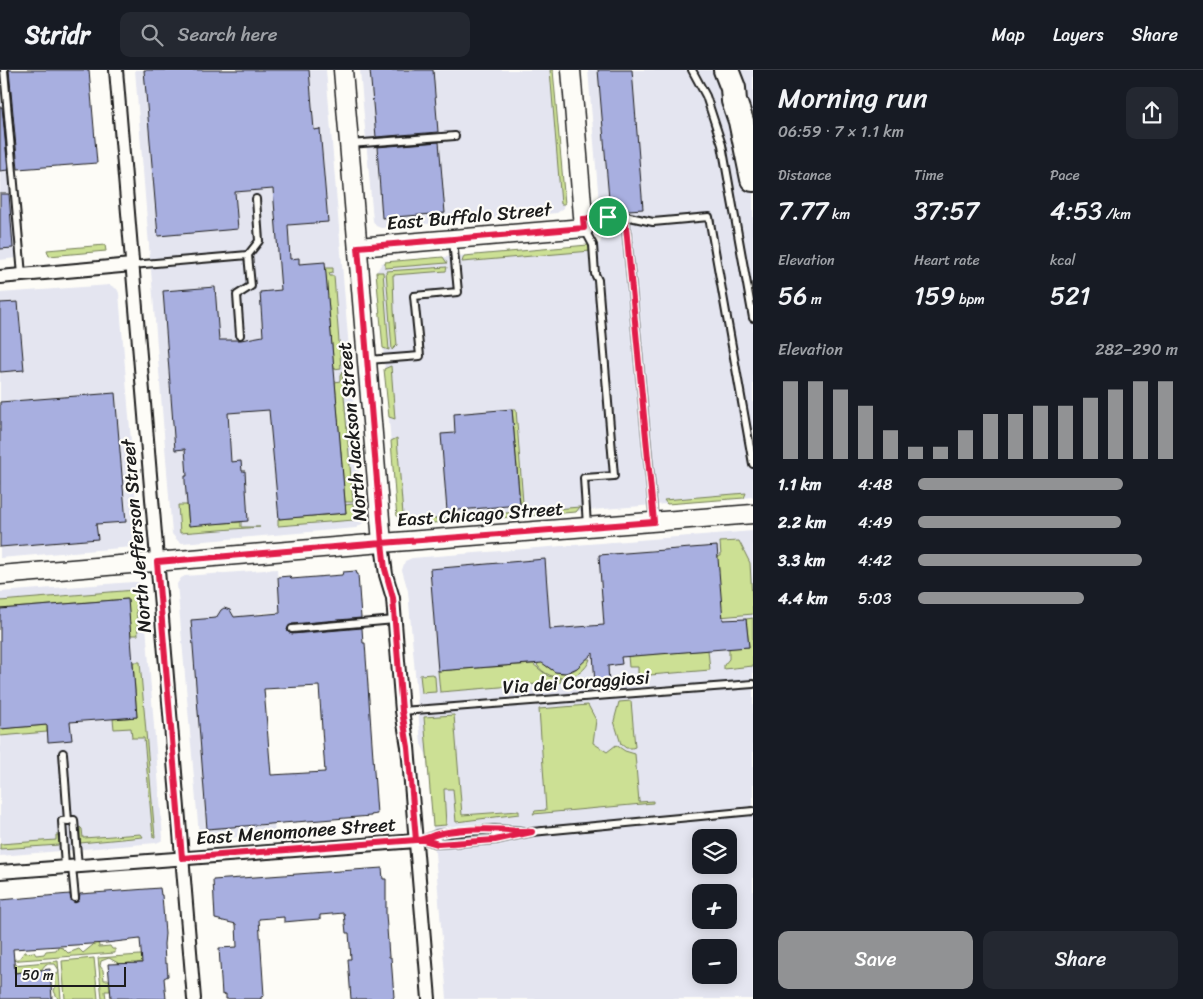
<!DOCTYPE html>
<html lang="en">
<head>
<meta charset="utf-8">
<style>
	:root { --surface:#171b24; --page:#242831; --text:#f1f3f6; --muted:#9ea1a6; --line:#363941; --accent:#919294 }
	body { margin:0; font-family:Sriracha,sans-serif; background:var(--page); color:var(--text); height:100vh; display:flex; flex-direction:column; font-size:19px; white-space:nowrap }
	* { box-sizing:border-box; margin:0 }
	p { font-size:16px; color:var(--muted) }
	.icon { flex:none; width:28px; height:28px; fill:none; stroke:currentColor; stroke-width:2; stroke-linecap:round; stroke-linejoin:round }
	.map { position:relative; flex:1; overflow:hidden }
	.details { display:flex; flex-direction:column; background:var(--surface); width:450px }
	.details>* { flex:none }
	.tools { position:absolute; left:692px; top:759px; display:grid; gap:10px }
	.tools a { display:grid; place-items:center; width:45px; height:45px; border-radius:10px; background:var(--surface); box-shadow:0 2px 12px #0003; font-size:25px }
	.scale { position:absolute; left:15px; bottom:12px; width:111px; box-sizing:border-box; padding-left:5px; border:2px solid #1c1c1c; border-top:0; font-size:14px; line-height:18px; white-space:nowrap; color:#1c1c1c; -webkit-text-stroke:4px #fdfcf7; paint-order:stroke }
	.pin { position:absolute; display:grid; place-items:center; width:42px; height:42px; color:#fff; margin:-21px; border:2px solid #fff; border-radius:50%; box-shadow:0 1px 5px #0007 }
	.round { display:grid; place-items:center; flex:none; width:52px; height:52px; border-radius:10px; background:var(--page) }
	.headline { display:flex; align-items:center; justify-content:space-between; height:85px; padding:0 25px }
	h1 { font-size:28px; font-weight:600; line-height:38px }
	.stats { display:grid; grid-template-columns:repeat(3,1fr); gap:8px; height:85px; padding:5px 25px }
	.stats div { display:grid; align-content:center }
	.stats b { font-size:25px; font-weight:600 }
	.stats small { font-size:14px; font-weight:400 }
	.stats p { font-size:14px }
	.chart { height:140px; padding:10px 25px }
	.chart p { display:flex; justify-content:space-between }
	.chart svg { width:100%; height:90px; margin-top:5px; stroke:var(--accent); stroke-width:6 }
	.action { display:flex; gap:10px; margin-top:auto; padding:10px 25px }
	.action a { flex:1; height:58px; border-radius:10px; background:var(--accent); color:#fff; font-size:20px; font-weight:600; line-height:58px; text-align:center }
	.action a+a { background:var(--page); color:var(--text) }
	ul { padding:0 25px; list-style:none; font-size:16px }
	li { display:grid; grid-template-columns:80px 60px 1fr; align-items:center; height:38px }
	li i { height:12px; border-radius:6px; background:var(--accent) }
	header { display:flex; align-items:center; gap:30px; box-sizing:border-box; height:70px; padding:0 25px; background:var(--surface); border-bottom:1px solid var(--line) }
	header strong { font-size:24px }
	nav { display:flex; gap:28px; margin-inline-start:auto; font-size:18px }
	.search { width:350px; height:45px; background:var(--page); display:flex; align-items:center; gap:12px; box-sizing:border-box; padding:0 18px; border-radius:10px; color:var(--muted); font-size:19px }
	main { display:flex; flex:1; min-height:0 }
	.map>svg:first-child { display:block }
	.built { fill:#e4e5f0; fill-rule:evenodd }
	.green { fill:#cce094; stroke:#747e58 }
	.building { fill:#a8afe0; stroke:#1c1c1c; fill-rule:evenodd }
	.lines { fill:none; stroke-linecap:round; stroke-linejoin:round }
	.lane-casing { stroke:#1c1c1c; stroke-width:10 }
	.street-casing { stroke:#1c1c1c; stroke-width:16 }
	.secondary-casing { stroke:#1c1c1c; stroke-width:21 }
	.highway-casing { stroke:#1c1c1c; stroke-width:28 }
	.lane { stroke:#fdfcf7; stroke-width:6 }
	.street { stroke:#fdfcf7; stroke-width:12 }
	.secondary { stroke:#fdfcf7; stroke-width:18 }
	.highway { stroke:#fdfcf7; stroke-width:24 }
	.route-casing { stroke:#fff; stroke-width:10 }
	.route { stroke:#e11d48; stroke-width:6 }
	.labels { text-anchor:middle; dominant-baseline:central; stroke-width:4.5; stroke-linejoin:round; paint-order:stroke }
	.street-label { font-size:19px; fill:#1c1c1c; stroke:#fdfcf7 }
</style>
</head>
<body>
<header>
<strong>Stridr</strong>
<div class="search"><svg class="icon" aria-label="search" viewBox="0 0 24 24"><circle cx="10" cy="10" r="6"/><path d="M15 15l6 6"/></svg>Search here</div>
<nav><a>Map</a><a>Layers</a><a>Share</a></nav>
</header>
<main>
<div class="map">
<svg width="753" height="929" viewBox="0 0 753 929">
	<rect width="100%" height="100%" fill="#fdfcf7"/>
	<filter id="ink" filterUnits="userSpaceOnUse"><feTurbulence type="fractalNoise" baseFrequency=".02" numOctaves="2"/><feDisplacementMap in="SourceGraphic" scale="10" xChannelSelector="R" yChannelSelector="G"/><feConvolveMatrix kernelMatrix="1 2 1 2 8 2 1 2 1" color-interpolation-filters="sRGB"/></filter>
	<g filter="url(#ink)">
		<g class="built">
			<path d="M135,0H326L363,449V453L356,458L182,473L178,471L172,464Z"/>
			<path d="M360,0H553L564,138L557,143L381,158L376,156L373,151Z"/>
			<path d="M588,0H753V427L405,455L398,448L396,437L377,201L382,193L385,192L599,174L602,169Z"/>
			<path d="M0,11L16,188L0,190Z"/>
			<path d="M110,215L117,219L119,223L139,470L133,477L0,488V223Z"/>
			<path d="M753,461V929H447L427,686L421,674L408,521L402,500L405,491L412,488ZM701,768H729V795H701ZM701,822H729V850H701ZM701,878H729V905H701Z"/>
			<path d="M277,499L280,542L258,543L275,764L205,770L199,765L177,514L181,508L185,506Z"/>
			<path d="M133,512H138L143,518L163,768L161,771L156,773L0,786V522Z"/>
		</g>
		<g class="green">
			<path d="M550,0H553L565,134H561Z"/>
			<path d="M105,175L106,181L49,186L47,180Z"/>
			<path d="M588,175L591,181L462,192L464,186Z"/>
			<path d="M443,187L447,193L385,198V192Z"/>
			<path d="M447,197L446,201L393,205L394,240L397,275L392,280L386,201Z"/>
			<path d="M325,198H333V202L329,203L330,206H334L341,298L334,299Z"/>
			<path d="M376,202H383L389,280L383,278Z"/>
			<path d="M391,296L395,349L389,347L384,299Z"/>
			<path d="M342,302L353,432H345L335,312L340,311V306Z"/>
			<path d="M512,339H516L523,433H520Z"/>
			<path d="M397,368L403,445L397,446L396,437L391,371Z"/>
			<path d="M746,423L744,428L667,434L664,430Z"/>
			<path d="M353,434L354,450L278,456V449L346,443L345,435Z"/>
			<path d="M178,435H187L189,455L241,452V457H260L180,463Z"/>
			<path d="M580,437L576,442L407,455V451Z"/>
			<path d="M739,471L750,493L753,544L719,547L714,487L721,486L720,472Z"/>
			<path d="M135,520L138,565H131L127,529L0,539V531Z"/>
			<path d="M753,548V596L724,599V595L729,589V578L749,577L746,549Z"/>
			<path d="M708,580L710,600L638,606V597H629L628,586Z"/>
			<path d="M585,589H590C583,611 550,614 537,595L541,591C556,607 572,608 585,589Z"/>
			<path d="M133,592H140L155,767H153L144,668H132L131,658L114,659L113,649L137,647Z"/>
			<path d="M533,594L548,606L561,609V612L440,622L438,601Z"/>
			<path d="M433,604L435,607L436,622L422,623L420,605Z"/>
			<path d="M631,631L635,677L632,678H626L621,674L614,651L619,632Z"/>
			<path d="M588,635L596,650L593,673L607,682L616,675L625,681L635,684L639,732L653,731V733L533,744L535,741L546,740L539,639Z"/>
			<path d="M454,645L462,745L519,741V744L456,752L453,719H444L446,755L433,756L424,647Z"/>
			<path d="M47,655V662L0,666V659Z"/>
			<path d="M80,757L82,759L83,768L141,764L143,767L80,773Z"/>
			<path d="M56,765H58L59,775L0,779V774L56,770Z"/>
			<path d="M98,869L99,877L110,876L112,879H115V883L7,891L1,890L19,889L25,881V883L34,882L36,885L44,884L46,881L56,880L58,877L63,878L68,883L79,879L83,883L93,875L92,871Z"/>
			<path d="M154,884L143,892L137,893V894L129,893L118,896V893L109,888L101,891L100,896L103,900L104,910H111L110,921H105L106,929H102L98,888Z"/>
			<path d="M94,888L98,929H65L62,891Z"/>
			<path d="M58,891L61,929H58L54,921L56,914L55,904H58L59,900L55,894H46L41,900L14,903L2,896Z"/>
		</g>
		<g class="building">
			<path d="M9,0H89L97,93L18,99Z"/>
			<path d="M144,0H309L314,60L320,59L328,152L288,155L290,189L299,188V194L325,192L346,443L279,449L269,340L228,343L231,392L241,391L242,401H245L248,451L189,456L185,411V406H187L185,379L175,380L163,221L215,217L219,270H241L263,266L260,222L281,220L273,119L235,122L238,159L158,166Z"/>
			<path d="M370,0H433L438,62L376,67Z"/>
			<path d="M598,0H632L643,139L614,141L613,132H611L610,129H609Z"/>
			<path d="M0,37H2L8,100L0,101Z"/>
			<path d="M439,72L445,143L382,148L377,77Z"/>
			<path d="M0,124H9L13,178L0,179Z"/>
			<path d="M18,232L24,300L0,302V233Z"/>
			<path d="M115,323L126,452L96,454L98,469L0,477V332Z"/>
			<path d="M512,339L520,435L447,441L441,364L455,363L454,344Z"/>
			<path d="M717,476L723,550L746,549L749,577L621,587L622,594L608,596L609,614L595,615L593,583L577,598L566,603L555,602L542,593L438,601L430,499L545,489L550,559L604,555L599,485Z"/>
			<path d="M356,501L357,504H358L361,548L292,554L287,559L288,562L292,564L362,558L363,573H365L377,744L371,745V746L207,759L191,550L216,548L221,540L224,538L230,540L234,547L280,543L278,507L290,506L291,509L316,507L342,505L343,502ZM319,616L325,702L271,705L264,619Z"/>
			<path d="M128,529L137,647L70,652L72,670L61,671L48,672L47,655L0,659V539Z"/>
			<path d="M382,798L383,809H386V844L389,887H391L394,927L392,929H351L348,889H351L349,863H346L344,843L320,845V849L306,850L284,852V847L259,849L264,926L261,927V929H226V924L222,925L219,878L237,877L236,854L215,849L213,810Z"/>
			<path d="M160,818L161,825H162L165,864L164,874L165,893H167L168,906L164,908L166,929L111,928L108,894L142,893L140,869L106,873L13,879L15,903L50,899L52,929H0V830L70,824L71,830L75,833L79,830L80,824Z"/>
		</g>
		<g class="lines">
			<defs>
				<g id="lane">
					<path d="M4,0L22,205"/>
					<path d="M692,0L706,26L722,75L753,248"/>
					<path d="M350,74L455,66"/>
					<path d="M625,146L654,451"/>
					<path d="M584,149L625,146L653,152L709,147L753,394"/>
					<path d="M585,160L593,175L595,204L598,210L614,406L584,408L587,456"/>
					<path d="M132,195L248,185L259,171L256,129"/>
					<path d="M240,265L237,225L251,216L248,185"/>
					<path d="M368,290L420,286L414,226L458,222L453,170"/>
					<path d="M292,559L395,550"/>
					<path d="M402,641L753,614"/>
					<path d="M63,683L68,751"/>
					<path d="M494,759L523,761"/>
					<path d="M423,770L437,764L494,759L495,770"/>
					<path d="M425,770L438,774L495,770L532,762L753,741"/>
					<path d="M65,797L62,751L74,750L78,796"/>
					<path d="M72,797L75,828"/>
				</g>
				<g id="street">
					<path d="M116,0L194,929"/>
					<path d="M0,207L132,195"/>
					<path d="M382,473L386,505L393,528L402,641L408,677L429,929"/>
					<path d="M0,802L416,771"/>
				</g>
				<g id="secondary">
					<path d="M343,0L382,473"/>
					<path d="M358,177L584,158L571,0"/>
					<path d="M0,505L382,473L753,444"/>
				</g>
				<path id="highway" d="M726,0L733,18L734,31L741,51L753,109"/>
			</defs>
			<use href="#lane" class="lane-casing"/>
			<use href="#street" class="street-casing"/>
			<use href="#secondary" class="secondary-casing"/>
			<use href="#highway" class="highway-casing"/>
			<use href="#lane" class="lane"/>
			<use href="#street" class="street"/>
			<use href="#secondary" class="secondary"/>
			<use href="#highway" class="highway"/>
		</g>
	</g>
	<g class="lines" filter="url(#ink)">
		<defs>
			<path id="route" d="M608,147L583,149L584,158L358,177L382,473L157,492L182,788L416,770C424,770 430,766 438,764C467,757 503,759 532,762L495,770L438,774L424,770H416L408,677L402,641L393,528L385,499L382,473L654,452L625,146L608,147"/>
		</defs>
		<use href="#route" class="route-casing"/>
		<use href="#route" class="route"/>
	</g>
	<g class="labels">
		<g class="street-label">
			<text transform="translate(469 146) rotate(-5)">East Buffalo Street</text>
			<text transform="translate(352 362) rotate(-95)">North Jackson Street</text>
			<text transform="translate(480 444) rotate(-4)">East Chicago Street</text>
			<text transform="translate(136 466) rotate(-95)">North Jefferson Street</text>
			<text transform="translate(576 612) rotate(-4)">Via dei Coraggiosi</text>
			<text transform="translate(296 761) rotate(-4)">East Menomonee Street</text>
		</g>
	</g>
</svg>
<div class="tools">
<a><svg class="icon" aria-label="layers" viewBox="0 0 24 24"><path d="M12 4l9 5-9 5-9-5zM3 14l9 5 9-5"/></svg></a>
<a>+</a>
<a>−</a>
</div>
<div class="scale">50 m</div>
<div class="pin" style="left:608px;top:147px;background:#1e9e55"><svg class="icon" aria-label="arrive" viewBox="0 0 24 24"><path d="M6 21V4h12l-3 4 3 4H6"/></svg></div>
</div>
<section class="details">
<div class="headline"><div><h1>Morning run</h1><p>06:59 · 7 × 1.1 km</p></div><a class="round"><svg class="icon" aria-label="share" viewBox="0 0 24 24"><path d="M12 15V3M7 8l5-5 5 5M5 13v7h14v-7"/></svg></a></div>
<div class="stats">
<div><p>Distance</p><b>7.77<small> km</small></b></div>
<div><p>Time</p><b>37:57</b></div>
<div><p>Pace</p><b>4:53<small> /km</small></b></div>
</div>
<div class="stats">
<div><p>Elevation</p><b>56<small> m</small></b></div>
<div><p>Heart rate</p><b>159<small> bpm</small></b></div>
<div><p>kcal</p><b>521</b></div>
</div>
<div class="chart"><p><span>Elevation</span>282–290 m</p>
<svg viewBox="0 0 160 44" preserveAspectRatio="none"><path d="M5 44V6M15 44V6M25 44V10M35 44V18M45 44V30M55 44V38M65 44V38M75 44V30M85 44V22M95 44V22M105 44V18M115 44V18M125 44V14M135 44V10M145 44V6M155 44V6"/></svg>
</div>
<ul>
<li><b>1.1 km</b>4:48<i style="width:79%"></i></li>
<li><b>2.2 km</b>4:49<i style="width:78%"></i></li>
<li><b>3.3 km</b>4:42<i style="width:86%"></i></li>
<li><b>4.4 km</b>5:03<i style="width:64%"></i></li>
</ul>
<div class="action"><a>Save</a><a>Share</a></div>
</section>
</main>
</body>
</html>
